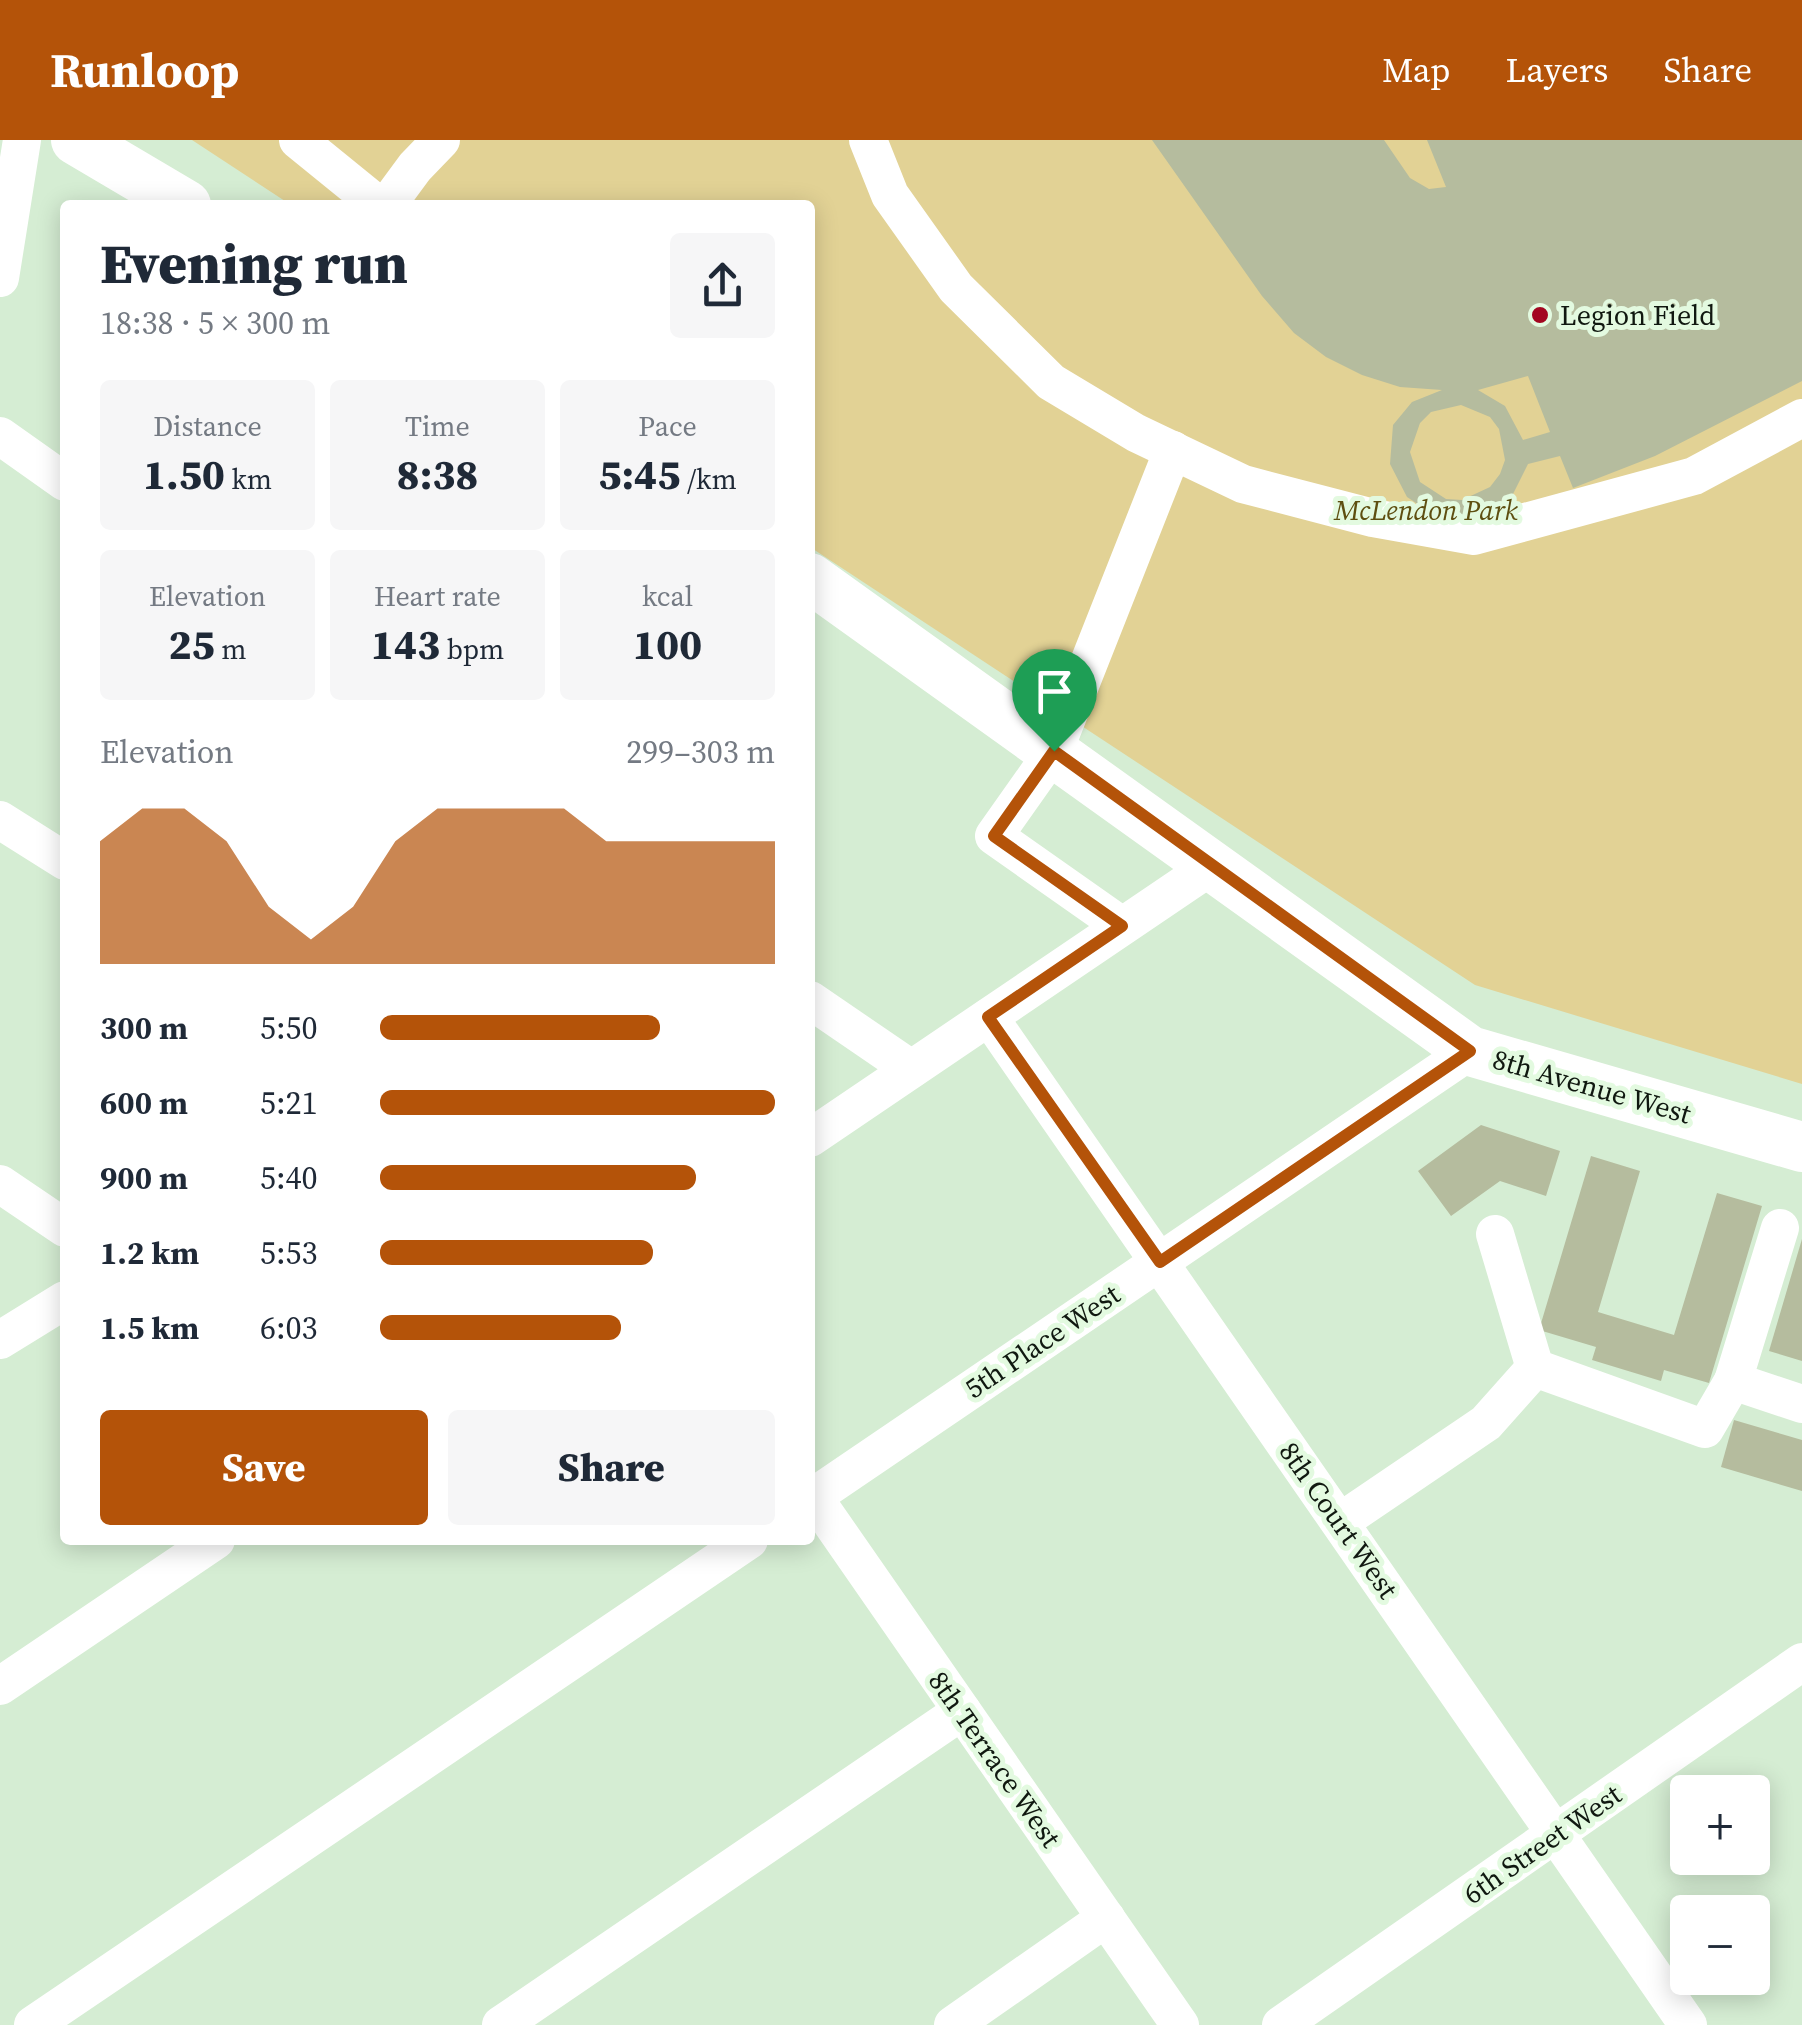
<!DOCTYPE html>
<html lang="en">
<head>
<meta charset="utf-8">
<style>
	:root { --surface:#fff; --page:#f6f6f7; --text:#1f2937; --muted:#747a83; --accent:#b45309 }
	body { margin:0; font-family:"Source Serif 4",serif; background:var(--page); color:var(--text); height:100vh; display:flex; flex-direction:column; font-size:38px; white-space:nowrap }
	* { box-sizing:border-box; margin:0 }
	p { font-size:32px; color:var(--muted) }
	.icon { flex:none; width:55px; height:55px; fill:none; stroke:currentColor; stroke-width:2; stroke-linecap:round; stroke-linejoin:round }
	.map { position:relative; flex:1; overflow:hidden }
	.drawer { position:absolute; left:60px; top:60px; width:755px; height:1345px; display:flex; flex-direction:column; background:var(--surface); border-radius:10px; box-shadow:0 5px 25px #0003 }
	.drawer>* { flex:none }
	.controls { position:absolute; left:1670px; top:1635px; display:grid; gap:20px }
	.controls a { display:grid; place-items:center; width:100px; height:100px; border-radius:10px; background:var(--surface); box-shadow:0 5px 25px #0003; font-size:50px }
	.pin { position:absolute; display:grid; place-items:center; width:85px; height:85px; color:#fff; margin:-102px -42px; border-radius:50% 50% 50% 0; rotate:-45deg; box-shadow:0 0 10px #0007 }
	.pin .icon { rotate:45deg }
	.round { display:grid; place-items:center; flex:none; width:105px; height:105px; border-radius:10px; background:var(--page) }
	.head { display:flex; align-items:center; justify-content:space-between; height:170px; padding:0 40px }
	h1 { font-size:55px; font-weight:800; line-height:75px }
	.figures { display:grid; grid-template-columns:repeat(3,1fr); gap:15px; height:170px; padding:10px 40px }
	.figures div { display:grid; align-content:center; border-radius:10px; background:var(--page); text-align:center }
	.figures b { font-size:42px; font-weight:800 }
	.figures small { font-size:28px; font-weight:400 }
	.figures p { font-size:28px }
	.chart { height:280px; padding:20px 40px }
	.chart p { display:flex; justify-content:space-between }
	.chart svg { width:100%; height:180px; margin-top:10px; fill:var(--accent); opacity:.7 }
	.button { display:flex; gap:20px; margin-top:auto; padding:20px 40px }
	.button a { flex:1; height:115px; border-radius:10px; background:var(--accent); color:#fff; font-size:40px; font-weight:800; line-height:115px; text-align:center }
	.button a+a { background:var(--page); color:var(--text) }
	ul { padding:0 40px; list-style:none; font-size:32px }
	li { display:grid; grid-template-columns:160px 120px 1fr; align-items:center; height:75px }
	li i { height:25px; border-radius:12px; background:var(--accent) }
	header { display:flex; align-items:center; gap:60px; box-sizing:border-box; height:140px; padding:0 50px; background:var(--accent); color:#fff }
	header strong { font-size:48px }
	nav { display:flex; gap:55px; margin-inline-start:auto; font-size:35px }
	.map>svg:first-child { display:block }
	.green { fill:#e2d295 }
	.building { fill:#b5bc9e; fill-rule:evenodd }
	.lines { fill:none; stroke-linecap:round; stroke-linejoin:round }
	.minor { stroke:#fff; stroke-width:38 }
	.major { stroke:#fff; stroke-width:50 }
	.route-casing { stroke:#fff; stroke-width:20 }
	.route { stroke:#b45309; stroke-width:12 }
	.poi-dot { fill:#a30620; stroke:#e3fae0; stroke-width:4 }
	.labels { text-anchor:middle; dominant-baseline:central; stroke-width:10; stroke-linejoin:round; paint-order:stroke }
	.poi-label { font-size:28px; fill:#101810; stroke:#e3fae0; text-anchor:start }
	.park-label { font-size:28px; font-style:italic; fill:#5e4f11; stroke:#e3fae0 }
	.street-label { font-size:28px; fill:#101810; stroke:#e3fae0 }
</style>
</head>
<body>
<header>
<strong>Runloop</strong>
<nav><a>Map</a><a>Layers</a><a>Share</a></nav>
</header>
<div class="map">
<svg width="1802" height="1885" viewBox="0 0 1802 1885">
	<rect width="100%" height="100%" fill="#d5edd3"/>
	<path class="green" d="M192,0H1802V944L1475,845L810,407V65H291Z"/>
	<g class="building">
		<path d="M1152,0H1384L1410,38L1429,49L1446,47L1427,0H1802V241L1655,316L1573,348L1560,316L1528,324L1512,356L1478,377L1439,378L1407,357L1390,324L1393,285L1412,262L1442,250L1400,247L1362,235L1326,217L1294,193L1262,156ZM1528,236L1550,292L1523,300L1505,266L1478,250ZM1461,265L1490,277L1499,289L1505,320L1500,334L1490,347L1462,360L1446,359L1420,342L1410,312L1420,283L1431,272Z"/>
		<path d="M1481,985L1560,1011L1546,1056L1500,1041L1451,1076L1418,1031Z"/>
		<path d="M1591,1016L1640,1031L1598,1172L1674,1195L1717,1053L1762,1066L1709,1243L1664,1230L1661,1241L1592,1220L1596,1207L1539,1190Z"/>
		<path d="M1802,1099V1221L1769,1211Z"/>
		<path d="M1734,1280L1802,1300V1351L1721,1327Z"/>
	</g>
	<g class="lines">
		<g class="minor">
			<path d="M298,0L378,65"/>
			<path d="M868,0L890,55L956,148L1051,242L1136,293L1243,344L1373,378L1474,396L1694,336L1802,278"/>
			<path d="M387,65L415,27L441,0"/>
			<path d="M0,138L22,0"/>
			<path d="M0,296L65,342"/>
			<path d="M0,680L65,721"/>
			<path d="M1122,786L994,696L1054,611L1173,310"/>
			<path d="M810,860L911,929"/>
			<path d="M989,877L1688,1885"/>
			<path d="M810,998L1213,725"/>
			<path d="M0,1044L65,1088"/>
			<path d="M1780,1088L1733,1241L1802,1264"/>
			<path d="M1495,1094L1535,1228L1705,1289L1733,1241"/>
			<path d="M0,1200L65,1160"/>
			<path d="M810,1352L1180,1885"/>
			<path d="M810,1359L1470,911"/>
			<path d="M1340,1382L1486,1283L1535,1228"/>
			<path d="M0,1546L216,1400"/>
			<path d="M33,1885L749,1400"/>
			<path d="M501,1885L962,1571"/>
			<path d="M953,1885L1106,1778"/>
			<path d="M1281,1885L1802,1522"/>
		</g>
		<g class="major">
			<path d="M76,0L186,65"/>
			<path d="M810,438L1470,911L1802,1007"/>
		</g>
	</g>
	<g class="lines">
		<defs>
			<path id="route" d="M1054,611L1470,911L1160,1122L988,877L1122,786L994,696Z"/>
		</defs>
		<use href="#route" class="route-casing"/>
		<use href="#route" class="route"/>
	</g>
	<circle class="poi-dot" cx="1540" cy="175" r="10"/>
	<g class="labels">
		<g class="poi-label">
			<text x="1560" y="175">Legion Field</text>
		</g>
		<g class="park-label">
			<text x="1426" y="370">McLendon Park</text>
		</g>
		<g class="street-label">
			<text transform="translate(1592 946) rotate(16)">8th Avenue West</text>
			<text transform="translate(1042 1201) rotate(-34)">5th Place West</text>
			<text transform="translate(1339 1380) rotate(55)">8th Court West</text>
			<text transform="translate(995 1619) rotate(55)">8th Terrace West</text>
			<text transform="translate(1542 1704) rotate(-35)">6th Street West</text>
		</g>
	</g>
</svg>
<div class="controls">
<a>+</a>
<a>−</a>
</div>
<div class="pin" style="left:1054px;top:611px;background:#1e9e55"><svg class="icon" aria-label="arrive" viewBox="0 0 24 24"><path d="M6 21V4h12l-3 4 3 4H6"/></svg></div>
<section class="drawer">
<div class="head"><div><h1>Evening run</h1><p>18:38 · 5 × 300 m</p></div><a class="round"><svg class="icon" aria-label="share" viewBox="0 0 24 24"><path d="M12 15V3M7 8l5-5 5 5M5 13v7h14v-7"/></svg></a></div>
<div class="figures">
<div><p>Distance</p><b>1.50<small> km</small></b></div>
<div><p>Time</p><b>8:38</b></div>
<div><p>Pace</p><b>5:45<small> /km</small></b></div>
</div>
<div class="figures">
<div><p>Elevation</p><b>25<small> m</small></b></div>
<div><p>Heart rate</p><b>143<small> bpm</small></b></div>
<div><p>kcal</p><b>100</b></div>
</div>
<div class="chart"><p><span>Elevation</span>299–303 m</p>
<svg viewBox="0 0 160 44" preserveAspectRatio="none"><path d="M0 44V14L10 6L20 6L30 14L40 30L50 38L60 30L70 14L80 6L90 6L100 6L110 6L120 14L130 14L140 14L150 14L160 14V44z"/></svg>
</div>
<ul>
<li><b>300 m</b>5:50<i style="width:71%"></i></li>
<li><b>600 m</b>5:21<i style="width:100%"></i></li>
<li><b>900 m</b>5:40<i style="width:80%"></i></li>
<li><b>1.2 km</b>5:53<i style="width:69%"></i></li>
<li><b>1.5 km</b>6:03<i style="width:61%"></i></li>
</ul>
<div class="button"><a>Save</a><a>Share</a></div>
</section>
</div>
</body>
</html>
